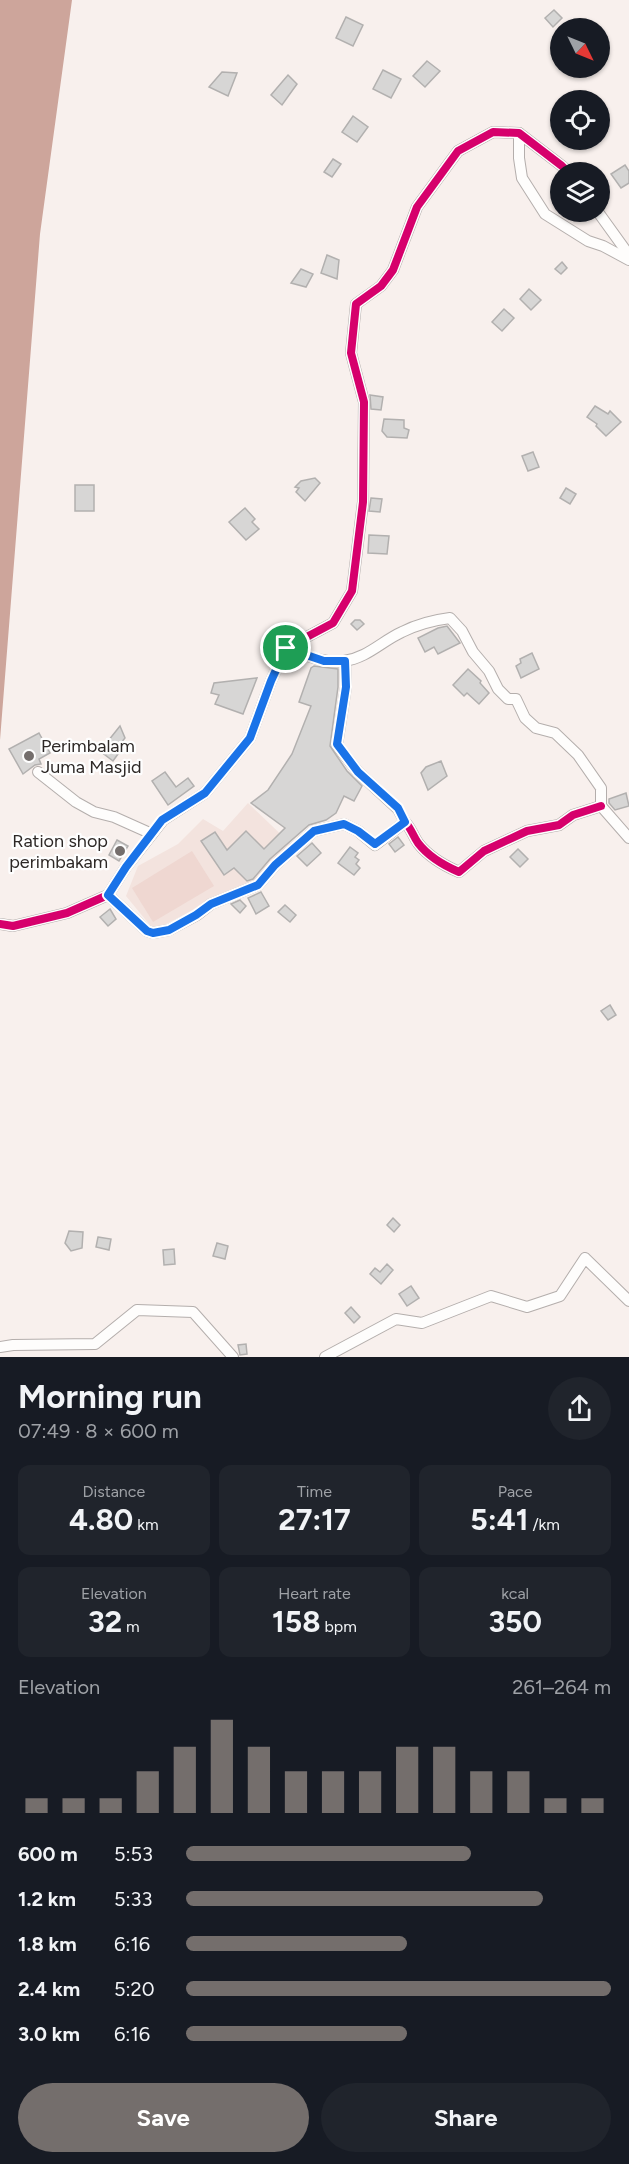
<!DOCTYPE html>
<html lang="en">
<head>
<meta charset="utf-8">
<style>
	:root { --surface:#171b24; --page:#20242c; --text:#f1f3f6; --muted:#9ea1a6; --accent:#746e6c }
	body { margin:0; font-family:Figtree,sans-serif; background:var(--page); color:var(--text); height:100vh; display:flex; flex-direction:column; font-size:22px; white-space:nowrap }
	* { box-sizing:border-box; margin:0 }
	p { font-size:20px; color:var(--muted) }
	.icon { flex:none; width:33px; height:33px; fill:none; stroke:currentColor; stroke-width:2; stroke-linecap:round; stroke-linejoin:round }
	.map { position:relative; height:1357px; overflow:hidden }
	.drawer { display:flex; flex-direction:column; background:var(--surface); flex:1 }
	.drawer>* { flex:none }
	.needle { width:39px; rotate:133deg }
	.controls { position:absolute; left:550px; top:18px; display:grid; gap:12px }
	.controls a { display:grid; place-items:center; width:60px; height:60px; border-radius:50%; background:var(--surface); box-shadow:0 2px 4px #0004; font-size:30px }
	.pin { position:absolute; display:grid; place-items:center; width:51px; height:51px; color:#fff; margin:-26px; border:3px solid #fff; border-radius:50%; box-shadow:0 2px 6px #0007 }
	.round { display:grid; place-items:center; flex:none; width:63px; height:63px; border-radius:32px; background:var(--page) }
	.head { display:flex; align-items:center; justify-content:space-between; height:102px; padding:0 18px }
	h1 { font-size:33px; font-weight:700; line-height:45px }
	.metrics { display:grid; grid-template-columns:repeat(3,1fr); gap:9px; height:102px; padding:6px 18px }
	.metrics div { display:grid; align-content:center; border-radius:12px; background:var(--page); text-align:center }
	.metrics b { font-size:30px; font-weight:700 }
	.metrics small { font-size:16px; font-weight:400 }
	.metrics p { font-size:16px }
	.chart { height:168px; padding:12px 18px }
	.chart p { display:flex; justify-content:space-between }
	.chart svg { width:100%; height:108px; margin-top:6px; stroke:var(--accent); stroke-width:6 }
	.primary-button { display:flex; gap:12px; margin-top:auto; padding:12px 18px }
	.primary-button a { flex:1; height:69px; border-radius:36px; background:var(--accent); color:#fff; font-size:24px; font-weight:700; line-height:69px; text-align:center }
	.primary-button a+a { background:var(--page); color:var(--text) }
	ul { padding:0 18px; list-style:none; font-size:20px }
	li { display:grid; grid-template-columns:96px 72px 1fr; align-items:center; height:45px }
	li i { height:15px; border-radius:8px; background:var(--accent) }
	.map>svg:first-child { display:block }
	.built { fill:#f3e3de }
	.green { fill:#efd7d1 }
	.water { fill:#cda59b }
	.building { fill:#d7d6d5; stroke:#b2b0af; stroke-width:1.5 }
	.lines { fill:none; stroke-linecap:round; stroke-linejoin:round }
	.street-casing { stroke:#b4aeac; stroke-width:12 }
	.street { stroke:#fefdfc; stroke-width:10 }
	.cycleway-casing { stroke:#fefefe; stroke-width:11 }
	.cycleway { stroke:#d6006c; stroke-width:8 }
	.route-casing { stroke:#fff; stroke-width:12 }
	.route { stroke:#1a73e8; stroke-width:8 }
	.poi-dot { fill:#746e6c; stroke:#fefefe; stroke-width:2 }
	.labels { text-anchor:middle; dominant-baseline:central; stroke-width:4.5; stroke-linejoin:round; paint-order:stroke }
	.poi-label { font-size:18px; fill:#2d2826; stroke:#fefefe; text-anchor:start }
</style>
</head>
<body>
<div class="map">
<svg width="629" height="1357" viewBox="0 0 629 1357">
	<rect width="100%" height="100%" fill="#f8f0ed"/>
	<path class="built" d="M248,803L292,845L253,885L200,907L154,930L126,896L138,866L178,844L203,819L223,831Z"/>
	<path class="green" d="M192,851L214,886L153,922L132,888Z"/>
	<path class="water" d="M0,0H72L40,234L0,740Z"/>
	<g class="building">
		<path d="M554,10L562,18L553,27L545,18Z"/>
		<path d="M346,17L363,25L353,46L336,38Z"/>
		<path d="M427,61L440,71L425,87L413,76Z"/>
		<path d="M383,70L401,79L391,98L373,89Z"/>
		<path d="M222,72L237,73L228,96L209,87Z"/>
		<path d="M288,75L297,84L282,105L271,95Z"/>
		<path d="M353,116L368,127L357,142L342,132Z"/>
		<path d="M333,159L341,164L332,177L324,172Z"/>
		<path d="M625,165L629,171V183L621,188L611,174Z"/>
		<path d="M327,255L339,260L337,279L321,273Z"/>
		<path d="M562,262L567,268L561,274L555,269Z"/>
		<path d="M301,269L313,274L306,287L291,283Z"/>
		<path d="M529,289L541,300L531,310L520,299Z"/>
		<path d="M504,309L514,318L502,331L492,322Z"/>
		<path d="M370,395L383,397L381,410L371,409Z"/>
		<path d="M595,406L608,414L610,411L621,422L606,436L596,426L597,424L587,417Z"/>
		<path d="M384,419L404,420V428L409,430L407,438L387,437L382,431Z"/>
		<path d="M533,452L539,467L528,471L522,456Z"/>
		<path d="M315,478L320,483L305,501L296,492L299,488L295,487L301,481Z"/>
		<rect x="75" y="485" width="19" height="26"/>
		<path d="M566,488L576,494L570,504L560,498Z"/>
		<path d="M371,498L382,499L380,512L369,511Z"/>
		<path d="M245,508L255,519L252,522L259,529L246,540L229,522Z"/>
		<path d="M369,535L389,536L387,554L368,553Z"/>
		<path d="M355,620H360L364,624L357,630L351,624Z"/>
		<path d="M281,625L288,632L276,643L267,634L275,627Z"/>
		<path d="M447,626L460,643L438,654L434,647L425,652L418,638L438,628Z"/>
		<path d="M532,653L539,669L521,678L516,666L521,663L520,659Z"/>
		<path d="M314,666L338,669V687L330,746L347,771L362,786L354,801L344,796L336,813L326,820L309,825L270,859L253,879L247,881L234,868L224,875L201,841L215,832L227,850L246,831L264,849L285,828L251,803L268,790L292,754L311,706L299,702L311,668Z"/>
		<path d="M468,669L481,681L480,683L489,693L479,704L467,693L464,696L453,685Z"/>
		<path d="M257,678L243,714L215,704L219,695L211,693L214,683Z"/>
		<path d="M120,726L125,738L117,748L118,754L113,761L100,751Z"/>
		<path d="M39,733L50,753L39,759L41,764L35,765L23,774L9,749Z"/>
		<path d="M441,761L447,776L428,790L421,773L426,767Z"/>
		<path d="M165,772L176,787L188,778L194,786L168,805L152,781Z"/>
		<path d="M626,793L629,806L615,810L609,803V799Z"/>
		<path d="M398,837L404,845L395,852L389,844Z"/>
		<path d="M117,840L128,846L119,861L109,855Z"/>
		<path d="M312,843L321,853L307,866L297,856Z"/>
		<path d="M350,847L358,853L355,857L359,860L356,864L360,868L354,875L338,863Z"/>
		<path d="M518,849L528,859L520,867L510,857Z"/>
		<path d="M261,892L269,906L256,914L248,898Z"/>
		<path d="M240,900L246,906L240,913L231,904Z"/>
		<path d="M285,905L296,915L290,922L278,912Z"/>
		<path d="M110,909L116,919L108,926L100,917Z"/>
		<path d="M610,1005L616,1015L608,1020L601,1011Z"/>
		<path d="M393,1218L400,1225L394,1232L387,1225Z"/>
		<path d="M69,1231L83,1232L82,1248L71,1251L65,1243Z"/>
		<path d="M98,1237L111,1239L109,1250L96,1247Z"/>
		<path d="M217,1243L228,1246L225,1259L213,1256Z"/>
		<path d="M174,1249L175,1264L164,1265L163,1250Z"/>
		<path d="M387,1264L393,1270L381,1284L370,1274L375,1268L380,1272Z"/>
		<path d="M411,1286L419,1298L407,1306L399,1294Z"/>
		<path d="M351,1307L360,1317L354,1323L345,1313Z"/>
		<path d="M246,1344L247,1354L240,1355L238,1345Z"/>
	</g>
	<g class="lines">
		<defs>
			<g id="street">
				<path d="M519,133V158L522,178L545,214L588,241L603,246L629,260"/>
				<path d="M598,212L629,255"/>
				<path d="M286,648C305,655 324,664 344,661C367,658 382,641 402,632C416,625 434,620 450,618L462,631L473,652L489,671L498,689L508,699H516L525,718L536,728L555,733L578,755L601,788V806"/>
				<path d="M345,661L346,687L337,745L358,772L398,809L405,822"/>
				<path d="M38,772L76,802L94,812L114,817L152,834"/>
				<path d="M601,806L629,838"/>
				<path d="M108,895L147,931L153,933L169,930L197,915L211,904L258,885L275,865L314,831L344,824L358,831L375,845L405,822C411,828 413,836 418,843C428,856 445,866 459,872L484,851L527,831L559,825L573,815L601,806"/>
				<path d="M0,924L13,926L67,913L108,895L126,867L163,820L205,793L250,738L271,681L286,648L333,623L352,591L363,502L364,402L351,353L356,304L381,286L393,270L417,207L458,151L493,132L519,133L562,166L568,172"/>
				<path d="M0,1347L13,1345L95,1344L137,1310L193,1312L233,1357"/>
				<path d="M325,1357L396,1319L422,1323L491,1296L527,1307L560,1296L585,1258L629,1301"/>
			</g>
		</defs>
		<use href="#street" class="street-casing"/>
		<use href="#street" class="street"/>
		<defs>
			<g id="cycleway">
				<path d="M108,895L147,931L153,933L169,930L197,915L211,904L258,885L275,865L314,831L344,824L358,831L375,845L405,822C411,828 413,836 418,843C428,856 445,866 459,872L484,851L527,831L559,825L573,815L601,806"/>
				<path d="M0,924L13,926L67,913L108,895L126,867L163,820L205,793L250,738L271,681L286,648L333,623L352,591L363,502L364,402L351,353L356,304L381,286L393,270L417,207L458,151L493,132L519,133L562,166L568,172"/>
			</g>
		</defs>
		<use href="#cycleway" class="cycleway-casing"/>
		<use href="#cycleway" class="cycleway"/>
	</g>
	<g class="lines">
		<defs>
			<path id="route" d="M286,648L324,661H345L346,687L337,744L358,772L398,808L405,822L375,844L358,831L344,824L314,831L275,865L258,885L211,904L196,915L169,930L153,933L147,931L108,895L126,867L162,820L205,793L250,738L271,681Z"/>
		</defs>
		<use href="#route" class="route-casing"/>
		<use href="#route" class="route"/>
	</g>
	<g class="poi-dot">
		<circle cx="29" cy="756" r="6"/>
		<circle cx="120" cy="851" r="6"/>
	</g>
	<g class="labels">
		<g class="poi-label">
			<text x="41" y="746">Perimbalam<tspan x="41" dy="21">Juma Masjid</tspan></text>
			<text x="108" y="841" text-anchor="end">Ration shop<tspan x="108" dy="21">perimbakam</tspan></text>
		</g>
	</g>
</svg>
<div class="controls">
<a><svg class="needle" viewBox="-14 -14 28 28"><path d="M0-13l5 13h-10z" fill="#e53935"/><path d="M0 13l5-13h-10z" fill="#9ea1a6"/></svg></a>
<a><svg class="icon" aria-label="locate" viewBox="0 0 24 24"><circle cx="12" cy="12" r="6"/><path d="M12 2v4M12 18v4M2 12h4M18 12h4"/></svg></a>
<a><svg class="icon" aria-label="layers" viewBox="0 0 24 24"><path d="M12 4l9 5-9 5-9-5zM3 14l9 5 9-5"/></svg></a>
</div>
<div class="pin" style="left:286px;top:648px;background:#1e9e55"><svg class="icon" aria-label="arrive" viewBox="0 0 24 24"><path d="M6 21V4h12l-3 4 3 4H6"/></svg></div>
</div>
<section class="drawer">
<div class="head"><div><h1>Morning run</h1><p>07:49 · 8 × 600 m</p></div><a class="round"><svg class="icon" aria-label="share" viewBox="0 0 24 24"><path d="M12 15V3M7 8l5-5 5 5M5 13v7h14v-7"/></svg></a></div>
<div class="metrics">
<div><p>Distance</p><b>4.80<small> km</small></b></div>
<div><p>Time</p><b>27:17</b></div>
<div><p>Pace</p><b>5:41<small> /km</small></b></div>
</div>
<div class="metrics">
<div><p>Elevation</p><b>32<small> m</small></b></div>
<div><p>Heart rate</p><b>158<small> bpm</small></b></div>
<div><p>kcal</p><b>350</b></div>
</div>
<div class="chart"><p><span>Elevation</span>261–264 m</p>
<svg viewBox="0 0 160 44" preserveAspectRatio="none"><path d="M5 44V38M15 44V38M25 44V38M35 44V27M45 44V17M55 44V6M65 44V17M75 44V27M85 44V27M95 44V27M105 44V17M115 44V17M125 44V27M135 44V27M145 44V38M155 44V38"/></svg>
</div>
<ul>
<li><b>600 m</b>5:53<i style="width:67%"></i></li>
<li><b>1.2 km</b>5:33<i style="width:84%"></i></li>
<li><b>1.8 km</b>6:16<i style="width:52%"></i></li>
<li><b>2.4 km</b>5:20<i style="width:100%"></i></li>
<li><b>3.0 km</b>6:16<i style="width:52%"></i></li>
</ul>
<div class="primary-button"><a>Save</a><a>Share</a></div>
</section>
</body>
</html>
